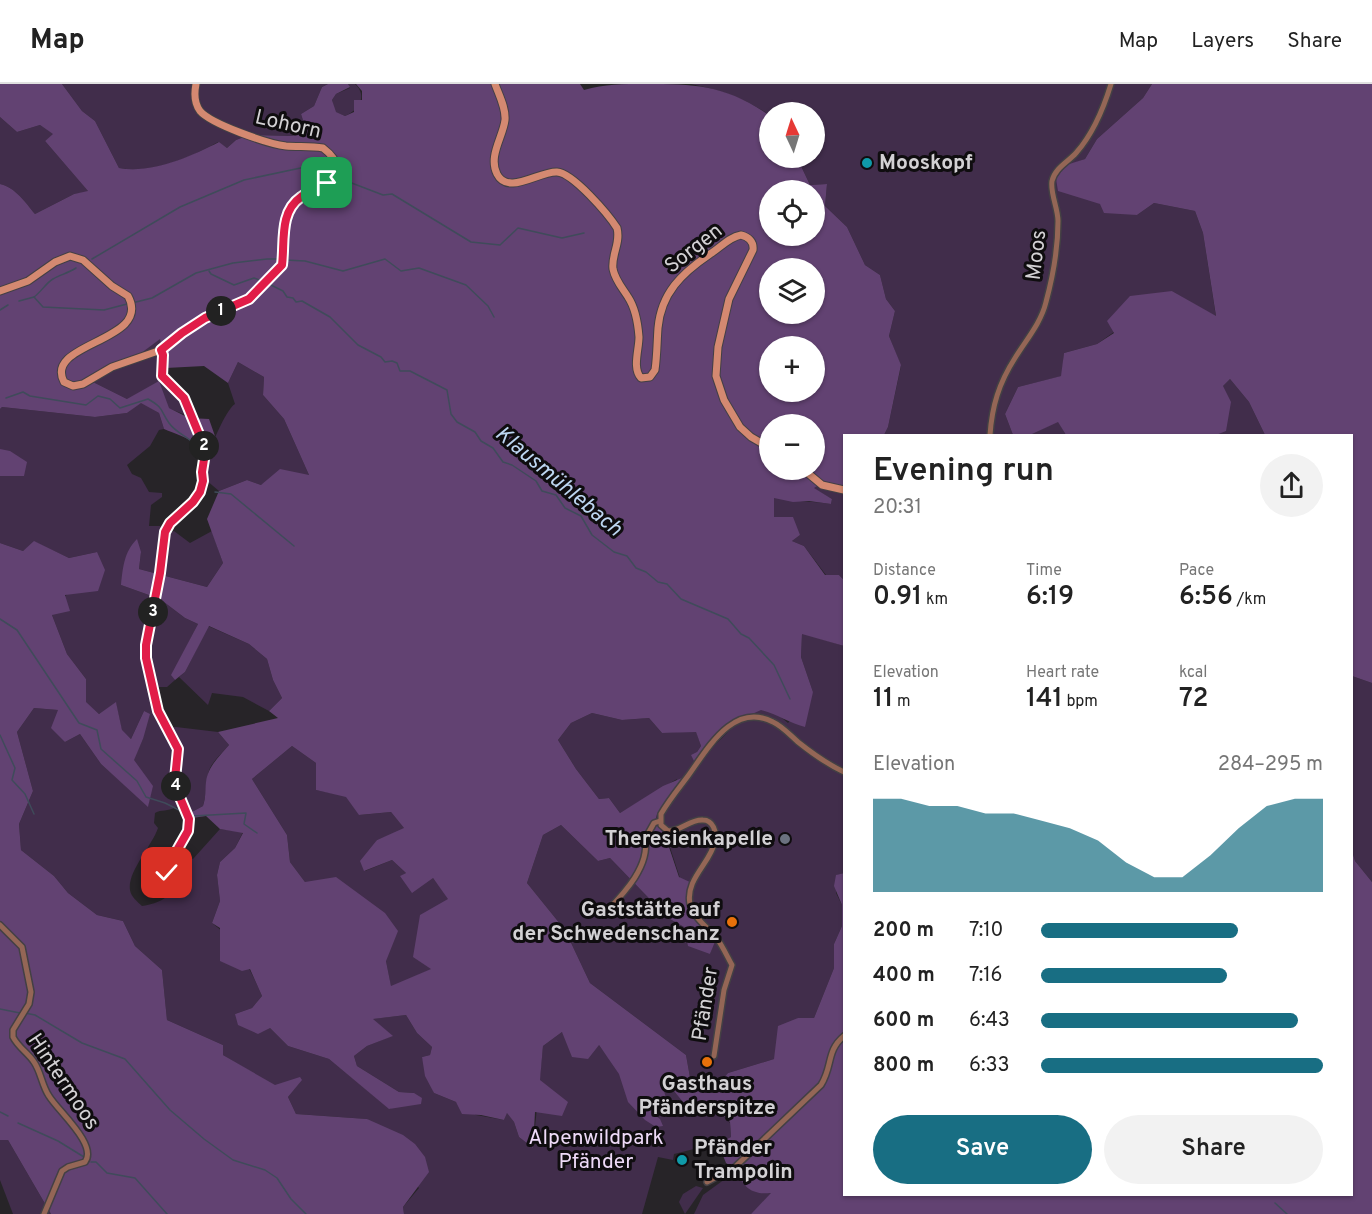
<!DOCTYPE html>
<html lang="en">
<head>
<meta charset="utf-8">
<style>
	:root { --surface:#fff; --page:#f2f2f2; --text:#222; --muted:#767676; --line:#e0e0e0; --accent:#186e83 }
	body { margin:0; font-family:Overpass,sans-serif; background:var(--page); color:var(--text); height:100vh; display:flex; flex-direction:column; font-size:22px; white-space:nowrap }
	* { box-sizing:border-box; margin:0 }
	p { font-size:20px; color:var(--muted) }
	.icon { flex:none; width:33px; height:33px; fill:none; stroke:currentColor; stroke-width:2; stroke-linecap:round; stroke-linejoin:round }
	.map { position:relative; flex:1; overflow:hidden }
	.details { position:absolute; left:843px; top:350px; width:510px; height:762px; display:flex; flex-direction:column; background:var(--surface); border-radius:0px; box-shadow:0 2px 4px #0004 }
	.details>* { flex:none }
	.needle { width:39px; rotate:356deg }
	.tools { position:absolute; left:759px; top:18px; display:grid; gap:12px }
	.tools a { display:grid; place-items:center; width:66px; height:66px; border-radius:50%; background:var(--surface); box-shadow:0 2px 4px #0004; font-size:30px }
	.pin { position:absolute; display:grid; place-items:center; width:51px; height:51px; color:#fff; margin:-26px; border-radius:12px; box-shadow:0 3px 9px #0006 }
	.km { position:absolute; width:30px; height:30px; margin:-15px; border-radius:50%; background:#222; color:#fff; font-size:16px; line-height:30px; text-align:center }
	.round { display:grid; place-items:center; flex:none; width:63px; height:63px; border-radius:32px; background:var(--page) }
	.overview { display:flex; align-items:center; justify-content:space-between; height:102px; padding:0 30px }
	h1 { font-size:33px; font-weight:600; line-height:45px }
	.figures { display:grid; grid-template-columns:repeat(3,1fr); gap:9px; height:102px; padding:6px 30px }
	.figures div { display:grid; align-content:center }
	.figures b { font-size:26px; font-weight:600 }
	.figures small { font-size:16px; font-weight:400 }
	.figures p { font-size:16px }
	.chart { height:168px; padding:12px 30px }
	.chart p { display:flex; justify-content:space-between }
	.chart svg { width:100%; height:108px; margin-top:6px; fill:var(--accent); opacity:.7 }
	.primary-button { display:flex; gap:12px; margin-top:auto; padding:12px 30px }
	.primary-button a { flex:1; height:69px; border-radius:36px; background:var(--accent); color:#fff; font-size:24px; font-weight:600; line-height:69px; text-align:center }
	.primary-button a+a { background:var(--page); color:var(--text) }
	ul { padding:0 30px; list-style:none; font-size:20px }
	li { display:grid; grid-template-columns:96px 72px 1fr; align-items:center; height:45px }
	li i { height:15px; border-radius:8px; background:var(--accent) }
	header { display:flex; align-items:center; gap:36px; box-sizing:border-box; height:84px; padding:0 30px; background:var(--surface); border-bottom:2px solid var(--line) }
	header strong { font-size:28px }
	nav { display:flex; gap:33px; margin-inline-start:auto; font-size:21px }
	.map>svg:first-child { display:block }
	.green { fill:#412d4b }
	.forest { fill:#624272; fill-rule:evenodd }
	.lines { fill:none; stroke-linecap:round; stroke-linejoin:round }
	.stream { stroke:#3f4b5a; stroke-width:1.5 }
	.street-casing { stroke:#434044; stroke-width:8 }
	.secondary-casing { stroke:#434044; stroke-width:9 }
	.street { stroke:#946656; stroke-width:5 }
	.secondary { stroke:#d48971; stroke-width:7 }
	.route-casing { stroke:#fff; stroke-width:12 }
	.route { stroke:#e11d48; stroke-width:8 }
	.culture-dot { fill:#0f9aa8; stroke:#0f0d0f; stroke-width:2 }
	.worship-dot { fill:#6b7280; stroke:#0f0d0f; stroke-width:2 }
	.food-dot { fill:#e8710a; stroke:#0f0d0f; stroke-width:2 }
	.labels { text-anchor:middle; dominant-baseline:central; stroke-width:6; stroke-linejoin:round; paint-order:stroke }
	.street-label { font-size:21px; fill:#d3d1d4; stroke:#0f0d0f }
	.poi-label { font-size:21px; font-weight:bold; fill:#d3d1d4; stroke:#0f0d0f; text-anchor:start }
	.park-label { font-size:21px; fill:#eedaf8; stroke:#0f0d0f }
	.water-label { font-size:22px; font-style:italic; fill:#bdd6f1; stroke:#0f0d0f }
</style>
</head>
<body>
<header>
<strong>Map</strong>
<nav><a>Map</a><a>Layers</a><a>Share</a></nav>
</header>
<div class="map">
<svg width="1372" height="1130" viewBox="0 0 1372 1130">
	<rect width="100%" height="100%" fill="#272428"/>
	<g class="green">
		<path d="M62,0H328L322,3L314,22L301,30L306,46L292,52L249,51L236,56L227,64L218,58C190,74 152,90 119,84L95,37L82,27Z"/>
		<path d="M348,0H355C368,12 359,26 345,32L335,28L332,16L336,10L350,4Z"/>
		<path d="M691,0H1152L1143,14L1097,55L1085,75L1066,82L1100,120L1137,131L1154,119L1195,127L1203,149L1216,233L1172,207L1097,260L1064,269L1062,292L1018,303L1005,330L1013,351H884L888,343L901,282L889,252L895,227L886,215L880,191L865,181L847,143L825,122L827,100L810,101L801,82L800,74H814V28H770L769,31C745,14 720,6 691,0Z"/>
		<path d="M0,33L17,48L40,41L54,50L45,57L89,108L74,110L35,130C26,119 15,103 0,100Z"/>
		<path d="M160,254L165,278V292L193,334L168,324L127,315L93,298L136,273Z"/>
		<path d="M238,278L264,293L263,311L284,335L309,391L261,401L247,396L219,407L206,396C206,390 206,383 207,377C209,366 226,325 235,320L228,299Z"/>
		<path d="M1230,295L1249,318L1265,351H1216L1223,302Z"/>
		<path d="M141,318L159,329L164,345L159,346L150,362L127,381L132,390L141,394L149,408L162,409V413L151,421L149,442H160L169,449L174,447L190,459L212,447L223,479L207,503L139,485L141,468L121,501L160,515L185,534L198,540L172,591L175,596L167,603H152L165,644L176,643L218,648L229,661C223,668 214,676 210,684C205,696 207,709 203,722L190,729L176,723C167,728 162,725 155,729L154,739L158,744C152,762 127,788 130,806C131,813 137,817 142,822C161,819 168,814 179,799L169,790L172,778L180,768L193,775L220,745L243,748L235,764L220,778L217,791L220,817L212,839C236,856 251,886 262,912L252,924L235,930L270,944L288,962L329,975L390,1025L414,1009L399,1008L357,982L354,972L367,962L392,952L372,935L406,931L417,949L432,963L430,971L422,973L434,1009L456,1018L476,1031L504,1036L507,1028L514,1038L519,1053L533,1064L543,962L562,948L599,961L607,972L657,1005L671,997L686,1021L714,1023L730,1039L731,1053L718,1059L712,1056L702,1059V1063L674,1070L673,1076L658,1073L642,1130H404L403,1123L419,1104L367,1035L296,1030L288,1013L299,999L275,1002L223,971V961L167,936L162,886L135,862L123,837L97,831L68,809L54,792L21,766L19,740L33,707L17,648L34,624L58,626L65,658L80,650L101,680L148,722L152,702L133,676L143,655L144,627L131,655L122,647L116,619L99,630L85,618L86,595L67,570L52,531L97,468L69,474L35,458L23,467L0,459V392H24L0,365V325L2,323L95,333L127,329Z"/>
		<path d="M1058,337L1066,351H1030Z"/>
		<path d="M824,398L844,402V496L839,491H826L804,462L792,457L800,451L774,433V413C793,418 811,417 831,420L832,415L813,404Z"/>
		<path d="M208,542L249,560L267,575L273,596L282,614L269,627L243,613L212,609L208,621L179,593L185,588Z"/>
		<path d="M802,549L844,562V789L837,791L836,809L842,821V842L834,860V884L814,934H798L774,975L728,989L715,1005L691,999L686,971L590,899L565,846L527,799L543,751L561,741L598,777L610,774L668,834L684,843L710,870L712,864L703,844L690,825L666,751L655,738L657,730L669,717L677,695L620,729L609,714L599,715L576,685L558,656L571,639L592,629L622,636L649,634L662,649L696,647L701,662L697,668L704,672L741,635L761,625L777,630L788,639L813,608L801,573Z"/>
		<path d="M1352,592L1372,599V798L1355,777L1352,767Z"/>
		<path d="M292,662L316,679V706L346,712L360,731L391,728L405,745L377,756L365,787L392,776L406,789L401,792L433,794L449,815L432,885L391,903L386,877L305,798L290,778L287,751L252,695Z"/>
		<path d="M0,1056H8L51,1130H13L0,1096Z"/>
		<path d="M736,1087L737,1089L772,1109L751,1130H694L703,1111Z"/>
		<path d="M696,1102L703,1104L685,1130L679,1118L683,1110Z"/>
	</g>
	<g class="forest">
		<path d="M0,0H62L82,27L95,37L119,84C151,90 190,73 219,58L227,64L236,56L249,51L292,52L306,46L301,30L314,22L322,3L328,0H348L350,3L336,10L332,16L336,28L345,32L354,28V16H362V7L356,0H580L584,6C605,0 623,0 645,0C696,0 725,1 769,31L770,74H800L801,82L810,101L827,100L825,122L847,143L865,181L880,191L886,215L895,227L889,252L901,281L888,343L884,351H844V402L824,398L814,404L832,415L831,420L809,417L793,418L774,414V433H793L800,451L792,457L804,462L825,491H839L844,496V562L802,550L801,573L813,608L805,643C789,639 777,630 761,626L741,635L695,679L691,671L697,668L701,662L696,648L662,649L649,634L622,636L592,629L571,639L558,656L576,685L599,715L609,714L620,729L663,702L689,691L657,730L655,738L665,751L679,793L692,799L690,825L698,838L716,855L710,870L688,862L684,843L668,834L610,774L598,777L561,741L543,751L527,799L565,846L590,899L686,971L691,999L714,1005L728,989L774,975L778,942L798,934H814L834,884V860L842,842V821L834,802L836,791L844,789V1110H1352V767L1355,777L1372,798V1130H751L771,1109C767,1109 760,1110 756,1108C744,1105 737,1091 735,1081L732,1083L726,1079L718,1059L731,1053L730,1038L712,1022L687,1023L666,997L662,1000L666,1014L656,1017V1032L660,1035L663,1042L656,1043L645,1036L628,1018L619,990L599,961L588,975L572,973L562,948L543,962L540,996L568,1018L562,1032L535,1028L533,1064L519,1053L514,1038L507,1029L504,1036L481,1031L462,1030L456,1018L434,1009L425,992L422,973L430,971L432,963L417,949L406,931L373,935L393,952L367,962L354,972L357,982L399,1008L414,1009L422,1014L421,1020L389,1025L329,975L288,962L270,944L258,950L238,941L235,930L252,924L262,912L250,885L242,887L220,877V844L212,839L220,817L217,791L220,778L235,764L243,749L220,745L206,732L192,734L190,729L203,722C206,713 205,707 206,698C208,682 219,673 229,661L218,648L278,634L269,627L282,614L273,596L267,575L249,560L209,542L185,588L175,596L171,591L198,540L185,534L160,515L121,501C123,483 124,468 137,455L141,468L139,485L207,503L223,479L207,435L219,407L247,396L261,401L280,385L309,391L284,335L263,311L264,293L238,278L228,299L204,282L166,284L160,255L136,273L101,286L93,298L127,315L159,297L169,324L189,334L209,335L216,355L208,373C196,355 183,353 164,345L159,329L141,319L127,329L95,333L2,323L0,325V100C15,103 26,119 35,130L74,110L88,107L45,57L53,50L40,41L17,48L0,33ZM770,106H814V152H770ZM770,184H814V230H770ZM770,262H814V308H770ZM770,340H814V386H770ZM292,662L316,679V706L346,713L359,731L391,728L404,744L377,756L360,777L364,787L392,776L406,789L400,792L412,809L433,794L448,815L420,831L413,873L431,885L391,902L386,877L398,847L385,829L336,793L305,798L290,778L287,751L252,695Z"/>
		<path d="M1152,0H1372V599L1352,592V351H1265L1249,318L1230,295L1223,302L1231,318L1226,347L1216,351H1066L1058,338L1030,351H1013L1005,330L1018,303L1061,292L1064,269L1097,260L1114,249L1107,237L1130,212L1172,207L1216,232L1203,149L1195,127L1154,119L1137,131L1104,129L1100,120L1058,107L1056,95L1066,81L1085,75L1097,55L1143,14Z"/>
		<path d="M0,365L10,367L27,378L24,392H0Z"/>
		<path d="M34,457L69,474L97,468L105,486L98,507L65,511L70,527L52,531L67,570L86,595V618L99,630L116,618L122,646L131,655L144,627L150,630L143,655L134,676L153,702L148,723L101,680L80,650L65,658L51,644L58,626L34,624L17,648L33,707L19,740L21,766L54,792L68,809L97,831L123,837L135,862L162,886L167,936L223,961V971L275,1001L300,993L302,996L288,1013L296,1030L367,1035L403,1051L415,1060L425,1073L429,1088L403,1123L404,1130H51L8,1056H0V459L23,467Z"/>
	</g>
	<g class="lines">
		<g class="stream">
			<path d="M336,93L383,111L392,110L471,158L500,161L518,144L562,154L584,149"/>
			<path d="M92,175L180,123L244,96L310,82L327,88"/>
			<path d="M285,176L305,177L343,187L385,175L401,187L419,184L466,201L488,222L494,233"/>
			<path d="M209,187L211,190L234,201L254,194L262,197"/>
			<path d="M269,200L283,207L287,213L293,214L296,218L302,217L330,233L358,261L381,273L385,278L392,277L397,279L400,287H410L447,306L451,330L457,338L475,348L481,357L493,364L503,378L512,381L536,397L542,407L556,411L565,424L581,432L592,451L614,468L627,472L636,484L646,488L658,498L667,500L681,515L728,535L741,550L749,554L774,581L790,615"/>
			<path d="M34,213C41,208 46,199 53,195C60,191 68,189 76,184"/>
			<path d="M19,217L34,213L43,223L104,226L127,220"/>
			<path d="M132,219L152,214L196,189L233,179L267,175H281"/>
			<path d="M0,226L8,221"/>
			<path d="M6,314L23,308L30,312L86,321L98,312L110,315L120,324L148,315C164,324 160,326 169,339C179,353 195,353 202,372"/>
			<path d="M215,408L231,410L294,462"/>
			<path d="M0,535L17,546L79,639L97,646L101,665L137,697L146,713L165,719L183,728"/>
			<path d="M0,651L15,684L12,696L25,710L34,730"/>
			<path d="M193,732L246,729L244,740L257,749"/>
			<path d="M0,925L20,929"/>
			<path d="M25,929L35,931L82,959L125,975L170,1026L204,1055L233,1076L265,1086L277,1094L291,1115L306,1130"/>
			<path d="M0,1028L8,1032"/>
			<path d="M18,1039L58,1057L84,1073"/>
			<path d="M91,1078H96L107,1089L135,1094L167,1130"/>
			<path d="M1275,1119L1287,1130"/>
		</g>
		<defs>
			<g id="street">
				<path d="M161,266L163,271L162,292L184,314L203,360L205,369L203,397L200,409L193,418L170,439L165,448L160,489L146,561V574L158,627L178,665L175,695L176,704L189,735L188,747L168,781L167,792L173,798"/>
				<path d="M990,351C992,322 999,299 1015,274C1026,256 1041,239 1046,218C1053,192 1058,164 1058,137C1058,124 1050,109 1052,97C1055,84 1068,78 1076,69C1092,51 1104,23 1111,0"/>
				<path d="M607,827C624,809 650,782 645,755L654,739L660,737"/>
				<path d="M0,841L22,863L31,908L29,920L13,946V953C18,963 28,969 34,978C41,988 42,1002 49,1012C58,1027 98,1061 85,1078L68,1083L62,1087L44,1130"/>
				<path d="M714,972L724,906L732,881C727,872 722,861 716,853C707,843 694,834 690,820C685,795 711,779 715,757C717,748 713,736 703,736C690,735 681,747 668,747L661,741V730C669,716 679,704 688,692C707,666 733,617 773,638C782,642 790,651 798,658C813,670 827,680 844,688"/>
				<path d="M707,1098L735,1083L821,1001C833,982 826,967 844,952"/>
			</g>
			<g id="secondary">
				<path d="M495,0C499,11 506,24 505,36C503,53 488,72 497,90C508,112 539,87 557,88C573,89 608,130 617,144C621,159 611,171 613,185C615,196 623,205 628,213C636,225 638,240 639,253C639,266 632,284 641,294L650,293L655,286C657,272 657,258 658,244C661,209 682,189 710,170C720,164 729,153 741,151C749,153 754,158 753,166L729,215L718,263L716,292L724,316L740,343L751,353L770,364"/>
				<path d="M0,207L28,197L55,178L70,172L83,176L112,202L128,212C153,258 43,258 64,298L73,302L83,300L112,283L161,266L182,249L205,234L249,215L280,185C291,168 276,140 294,118C307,104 361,93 323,64C311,62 298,63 286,62C268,60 211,40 200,27C194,19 194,10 196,0"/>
				<path d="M804,386L822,401L844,406"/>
			</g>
		</defs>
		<use href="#street" class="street-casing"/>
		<use href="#secondary" class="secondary-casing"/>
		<use href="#street" class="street"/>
		<use href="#secondary" class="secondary"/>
	</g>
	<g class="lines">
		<defs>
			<path id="route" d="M167,789L168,782L188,747L189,735L176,704L175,695L178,665L158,627L146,574V561L160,489L165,448L170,439L193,418L200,408L203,397L202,388L205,369L203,360L184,314L162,292L163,271L161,266L182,249L205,234L249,215L282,181C285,158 279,128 301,113C309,107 318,104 327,99"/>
		</defs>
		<use href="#route" class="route-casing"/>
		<use href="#route" class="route"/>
	</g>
	<g class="culture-dot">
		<circle cx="867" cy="79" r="6"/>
		<circle cx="682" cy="1076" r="6"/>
	</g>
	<circle class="worship-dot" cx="785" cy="755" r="6"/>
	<g class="food-dot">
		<circle cx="732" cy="838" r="6"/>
		<circle cx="707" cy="978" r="6"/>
	</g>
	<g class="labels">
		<g class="street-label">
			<text transform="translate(288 41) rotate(13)">Lohorn</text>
			<text transform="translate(694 165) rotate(-38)">Sorgen</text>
			<text transform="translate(1037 171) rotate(-83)">Moos</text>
			<text transform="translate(706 920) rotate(-81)">Pfänder</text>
			<text transform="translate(63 998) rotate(56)">Hintermoos</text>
		</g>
		<g class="poi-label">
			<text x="879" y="79">Mooskopf</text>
			<text x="773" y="755" text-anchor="end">Theresienkapelle</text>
			<text x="720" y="826" text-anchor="end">Gaststätte auf<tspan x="720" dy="24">der Schwedenschanz</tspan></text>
			<text x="707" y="1000" text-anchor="middle">Gasthaus<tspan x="707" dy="24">Pfänderspitze</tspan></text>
			<text x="694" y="1064">Pfänder<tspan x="694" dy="24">Trampolin</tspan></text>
		</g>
		<g class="park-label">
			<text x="596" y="1054">Alpenwildpark<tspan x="596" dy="24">Pfänder</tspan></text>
		</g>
		<g class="water-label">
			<text transform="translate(558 398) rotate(40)">Klausmühlebach</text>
		</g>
	</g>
</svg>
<div class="tools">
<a><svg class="needle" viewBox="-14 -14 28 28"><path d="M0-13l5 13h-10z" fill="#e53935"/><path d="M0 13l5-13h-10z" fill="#767676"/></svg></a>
<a><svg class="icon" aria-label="locate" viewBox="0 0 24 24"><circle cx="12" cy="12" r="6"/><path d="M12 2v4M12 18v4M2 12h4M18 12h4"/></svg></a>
<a><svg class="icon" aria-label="layers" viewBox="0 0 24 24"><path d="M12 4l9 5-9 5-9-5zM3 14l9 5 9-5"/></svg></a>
<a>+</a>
<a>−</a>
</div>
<div class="pin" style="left:327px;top:99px;background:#1e9e55"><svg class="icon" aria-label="arrive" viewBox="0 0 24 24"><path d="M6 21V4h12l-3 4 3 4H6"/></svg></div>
<div class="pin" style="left:167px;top:789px;background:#d93025"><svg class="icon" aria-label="check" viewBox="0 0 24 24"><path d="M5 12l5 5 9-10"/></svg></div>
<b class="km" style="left:221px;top:227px">1</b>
<b class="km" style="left:204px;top:362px">2</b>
<b class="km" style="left:153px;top:528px">3</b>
<b class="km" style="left:176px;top:702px">4</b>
<section class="details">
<div class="overview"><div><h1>Evening run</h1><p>20:31</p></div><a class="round"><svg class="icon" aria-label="share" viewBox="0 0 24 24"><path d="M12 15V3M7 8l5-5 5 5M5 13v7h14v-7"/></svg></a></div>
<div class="figures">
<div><p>Distance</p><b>0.91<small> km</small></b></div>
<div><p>Time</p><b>6:19</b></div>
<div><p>Pace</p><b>6:56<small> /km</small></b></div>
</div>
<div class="figures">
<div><p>Elevation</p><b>11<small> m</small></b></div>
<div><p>Heart rate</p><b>141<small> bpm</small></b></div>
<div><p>kcal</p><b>72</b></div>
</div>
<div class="chart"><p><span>Elevation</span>284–295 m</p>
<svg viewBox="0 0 160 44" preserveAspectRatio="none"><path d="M0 44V6L10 6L20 9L30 9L40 12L50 12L60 15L70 18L80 23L90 32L100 38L110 38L120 29L130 18L140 9L150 6L160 6V44z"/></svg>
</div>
<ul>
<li><b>200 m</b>7:10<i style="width:70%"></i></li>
<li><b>400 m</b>7:16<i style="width:66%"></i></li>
<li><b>600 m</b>6:43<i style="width:91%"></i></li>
<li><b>800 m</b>6:33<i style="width:100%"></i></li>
</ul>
<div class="primary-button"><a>Save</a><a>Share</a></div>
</section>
</div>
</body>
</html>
